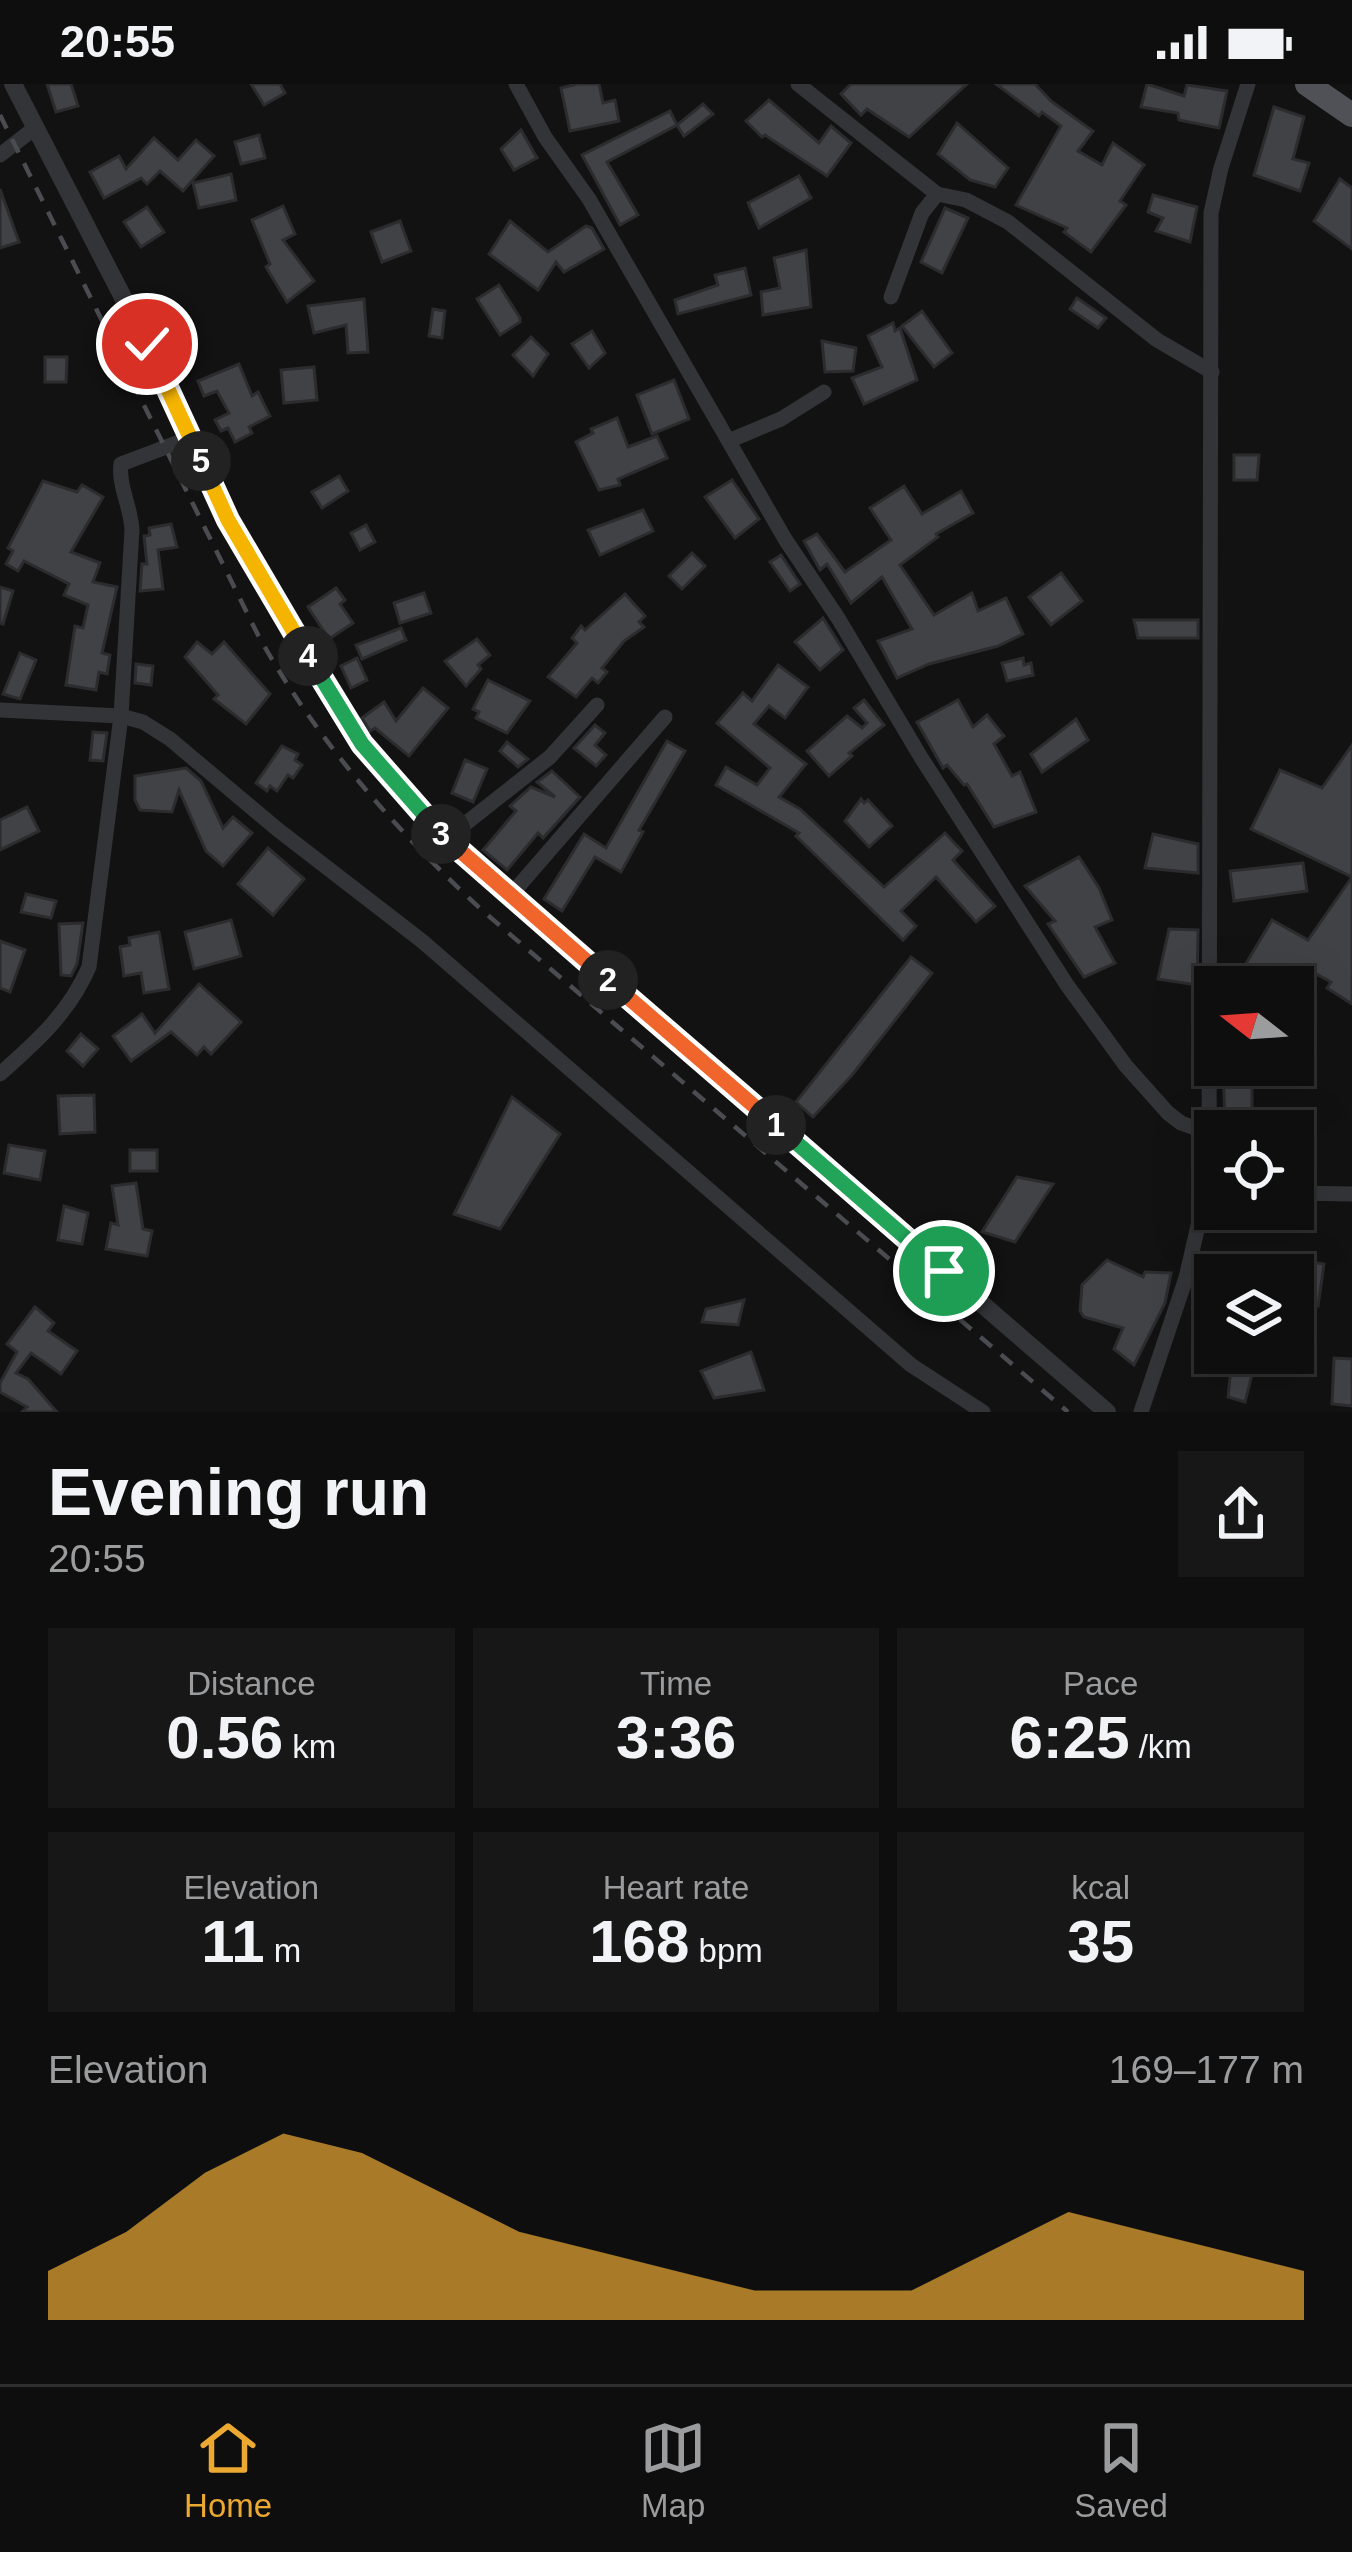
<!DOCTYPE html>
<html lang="en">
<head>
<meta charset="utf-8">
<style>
	:root { --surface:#0e0e0e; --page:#171717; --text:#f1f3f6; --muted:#9b9c9e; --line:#2e2e2e; --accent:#eba932 }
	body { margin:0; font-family:Helvetica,sans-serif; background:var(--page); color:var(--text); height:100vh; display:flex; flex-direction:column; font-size:45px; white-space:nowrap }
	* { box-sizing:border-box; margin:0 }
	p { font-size:39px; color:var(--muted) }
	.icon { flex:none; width:66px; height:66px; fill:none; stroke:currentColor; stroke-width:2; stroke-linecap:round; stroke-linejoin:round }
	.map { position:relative; height:1328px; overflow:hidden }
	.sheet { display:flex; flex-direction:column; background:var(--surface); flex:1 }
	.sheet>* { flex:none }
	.needle { width:78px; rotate:287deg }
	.controls { position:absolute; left:1194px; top:882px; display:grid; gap:24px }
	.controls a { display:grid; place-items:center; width:120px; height:120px; border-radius:0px; background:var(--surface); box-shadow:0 12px 48px #0002,0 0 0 3px var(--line); font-size:60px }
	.pin { position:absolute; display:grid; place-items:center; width:102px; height:102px; color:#fff; margin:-51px; border:6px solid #fff; border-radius:50%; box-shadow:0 3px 12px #0007 }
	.km { position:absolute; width:60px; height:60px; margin:-30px; border-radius:50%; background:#222; color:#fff; font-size:33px; line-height:60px; text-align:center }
	.round { display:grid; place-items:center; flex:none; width:126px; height:126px; border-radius:0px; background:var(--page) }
	.headline { display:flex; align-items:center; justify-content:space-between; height:204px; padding:0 48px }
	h1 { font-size:66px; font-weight:700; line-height:90px }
	.metrics { display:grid; grid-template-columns:repeat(3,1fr); gap:18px; height:204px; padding:12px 48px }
	.metrics div { display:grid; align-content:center; border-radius:0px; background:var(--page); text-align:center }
	.metrics b { font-size:60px; font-weight:700 }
	.metrics small { font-size:33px; font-weight:400 }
	.metrics p { font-size:33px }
	.chart { height:336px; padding:24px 48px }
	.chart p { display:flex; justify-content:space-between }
	.chart svg { width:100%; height:216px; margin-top:12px; fill:var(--accent); opacity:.7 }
	.status { display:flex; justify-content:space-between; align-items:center; height:84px; padding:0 60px; background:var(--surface); direction:ltr }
	.status svg { height:33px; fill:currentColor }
	.menu { display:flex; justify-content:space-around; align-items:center; height:168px; border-top:3px solid var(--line); background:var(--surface); font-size:33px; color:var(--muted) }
	.menu a { display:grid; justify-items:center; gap:6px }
	.menu .active { color:var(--accent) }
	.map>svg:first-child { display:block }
	.building { fill:#414246; stroke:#2c2c2f; stroke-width:3 }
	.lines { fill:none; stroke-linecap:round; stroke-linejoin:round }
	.minor { stroke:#333438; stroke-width:15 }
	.tertiary { stroke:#333438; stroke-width:18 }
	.primary { stroke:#4f5157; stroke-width:24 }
	.rail { stroke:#4a4c51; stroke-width:4.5; stroke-dasharray:15 12; stroke-linecap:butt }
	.split-1-casing { stroke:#fff; stroke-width:24 }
	.split-2-casing { stroke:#fff; stroke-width:24 }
	.split-3-casing { stroke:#fff; stroke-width:24 }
	.split-4-casing { stroke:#fff; stroke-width:24 }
	.split-5-casing { stroke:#fff; stroke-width:24 }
	.split-6-casing { stroke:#fff; stroke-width:24 }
	.split-1 { stroke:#22a559; stroke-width:15 }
	.split-2 { stroke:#f0652b; stroke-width:15 }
	.split-3 { stroke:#f0652b; stroke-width:15 }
	.split-4 { stroke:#22a559; stroke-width:15 }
	.split-5 { stroke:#f5b400; stroke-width:15 }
	.split-6 { stroke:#f5b400; stroke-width:15 }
</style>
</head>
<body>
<div class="status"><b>20:55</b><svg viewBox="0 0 49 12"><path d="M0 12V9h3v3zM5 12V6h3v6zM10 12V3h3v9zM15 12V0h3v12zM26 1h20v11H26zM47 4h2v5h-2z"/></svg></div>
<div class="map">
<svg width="1352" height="1328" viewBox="0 0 1352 1328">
	<rect width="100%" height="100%" fill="#121213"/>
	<g class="building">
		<path d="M47,0H71L78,22L56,28Z"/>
		<path d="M251,0H280L285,9L264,21Z"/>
		<path d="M577,0H599L603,19L615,16L619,37L570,47L561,4Z"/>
		<path d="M851,0H967L909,53L867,25L861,31L841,10Z"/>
		<path d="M996,0H1035L1051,17L1093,47L1078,67L1102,81L1113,59L1144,81L1120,117L1126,121L1091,168L1064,148L1067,144L1016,121L1061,42L1042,28L1039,32Z"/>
		<path d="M1147,0L1184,12L1187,1L1227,7L1219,44L1179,36L1178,29L1141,23Z"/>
		<path d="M769,16L819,59L831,42L851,59L827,92L765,51L762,53L746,37Z"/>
		<path d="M703,20L713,30L684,52L677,41Z"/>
		<path d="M1274,23L1304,33L1293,75L1309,79L1300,107L1254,91Z"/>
		<path d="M670,27L677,41L607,78L638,131L620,141L582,71Z"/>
		<path d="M957,39L1008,84L995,103L970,96L938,70Z"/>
		<path d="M521,46L537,74L514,86L501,65Z"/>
		<path d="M259,51L265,74L241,80L235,58Z"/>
		<path d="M154,54L178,76L196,56L214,72L183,107L160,87L147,100L141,94L104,114L90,88L119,72L126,85Z"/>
		<path d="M231,90L236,116L199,124L193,99Z"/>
		<path d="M799,92L811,114L759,144L748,119Z"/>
		<path d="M1340,95L1352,104V165L1314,137Z"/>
		<path d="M0,105L19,158L0,164Z"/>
		<path d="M1153,111L1197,123L1190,158L1156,147L1163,134L1148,128Z"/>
		<path d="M283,122L295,150L283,156L314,197L287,218L266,183L270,180L252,136Z"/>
		<path d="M147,123L164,148L141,163L124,138Z"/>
		<path d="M945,124L968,134L942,189L921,178Z"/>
		<path d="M400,137L411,167L382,178L371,148Z"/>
		<path d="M510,137L548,168L586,142L592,144L604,165L564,188L556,178L538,206L489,170Z"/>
		<path d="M806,166L811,223L763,231L761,208L780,204L774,174Z"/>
		<path d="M745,184L751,211L678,230L675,216L718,201L715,191Z"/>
		<path d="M499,201L520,234V238L500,251L477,215Z"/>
		<path d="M1077,214L1106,234L1098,244L1070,225Z"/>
		<path d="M364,215L368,268L348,269L346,241L314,249L308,222Z"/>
		<path d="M433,225L445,227L442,254L429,252Z"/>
		<path d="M922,227L952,269L934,283L902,242Z"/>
		<path d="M893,239L895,247L900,244L917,296L864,320L852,294L882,283L868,252Z"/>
		<path d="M592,247L605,269L589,284L572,260Z"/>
		<path d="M531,253L548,270L533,292L513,271Z"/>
		<path d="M822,257L856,264L853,287L825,288Z"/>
		<path d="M45,273H67L66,298H45Z"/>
		<path d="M239,280L252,312L258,308L270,332L249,343L252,349L235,358L228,344L221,347L215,336L229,329L217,307L204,312L198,297Z"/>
		<path d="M314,283L317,316L284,319L281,286Z"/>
		<path d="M674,296L689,335L652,350L637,311Z"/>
		<path d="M617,334L628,363L657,352L667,374L618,395L620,401L599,406L576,358L593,349L591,345Z"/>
		<path d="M1234,371H1259L1257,396H1234Z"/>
		<path d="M339,392L348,407L322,424L312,408Z"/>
		<path d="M732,396L759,435L735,454L705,413Z"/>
		<path d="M43,397L77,408L82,401L103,413L71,468L100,479L93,498L117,503L102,569L110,571L107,590L99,588L96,606L66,601L75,542L83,544L88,521L64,511L69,500L24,477L18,487L6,480L13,467L8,464Z"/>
		<path d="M904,402L922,430L961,407L973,429L936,450L938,453L900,481L934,531L972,509L978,527L1006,514L1023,550L998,562L929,580L897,594L878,557L912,545L882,493L851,519L827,480L820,486L804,457L817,450L845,488L891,456L870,424Z"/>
		<path d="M643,426L653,447L600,471L588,446Z"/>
		<path d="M171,440L177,463L158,466L163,505L140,507L142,480H147L144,452L150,451L149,444Z"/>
		<path d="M366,441L375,458L360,466L351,449Z"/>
		<path d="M692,469L705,482L682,505L669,492Z"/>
		<path d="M781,471L800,500L790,507L770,478Z"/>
		<path d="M1061,489L1082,517L1051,541L1029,513Z"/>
		<path d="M0,503L13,507L3,540L0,539Z"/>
		<path d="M336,504L345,516L340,520L353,539L329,555L308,523Z"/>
		<path d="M424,509L431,529L400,539L394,519Z"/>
		<path d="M625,510L645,532L639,538L644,543L624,557L602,584L607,588L598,599L592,594L576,613L548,593L577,559L572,554L581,542L585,546Z"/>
		<path d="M823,534L843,566L820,586L795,558Z"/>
		<path d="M1134,536H1198V554H1138Z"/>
		<path d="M401,544L406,556L362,575L356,561Z"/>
		<path d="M477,555L490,571L478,581L481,585L466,602L445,577Z"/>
		<path d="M197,558L212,570L224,558L270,610L246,640L214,615L218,611L185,573Z"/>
		<path d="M20,569L36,576L20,615L3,610Z"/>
		<path d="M357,574L367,596L351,604L341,582Z"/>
		<path d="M1023,574L1024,581L1031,579L1033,591L1007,597L1002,579Z"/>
		<path d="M136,580L153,582L151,601L135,599Z"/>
		<path d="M778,581L808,603L785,634L769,622L754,640L806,680L779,713L800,725L884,803L945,749L962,767L953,776L995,822L976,838L936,793L901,827L916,842L903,856L796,752L799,749L716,701L726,683L757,701L770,684L717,639L743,609L752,617Z"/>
		<path d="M488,596L530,617L507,649L476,634L479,628L473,625Z"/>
		<path d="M423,604L448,624L409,672L375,644L370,647L362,634L384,618L396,637Z"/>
		<path d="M864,616L884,641L849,669L852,672L829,692L807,667L847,632L862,644L867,639L854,624Z"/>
		<path d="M958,616L973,643L987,631L1004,652L994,660L1012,692L1020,688L1036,728L994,743L967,700L964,701L947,681L943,684L917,638Z"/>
		<path d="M1076,635L1088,656L1042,688L1031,670Z"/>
		<path d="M595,641L605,649L595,661L606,671L596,682L574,664Z"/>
		<path d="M93,648L107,649L103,677L90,676Z"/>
		<path d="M667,657L685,667L639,746L643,748L621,788L595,773L562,827L544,815L584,750L606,764Z"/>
		<path d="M507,658L528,675L518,683L500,667Z"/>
		<path d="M1352,661V920L1327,904L1331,898L1307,885L1300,903H1256L1238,893L1272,836L1308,856L1352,793L1251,745L1280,686L1322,704Z"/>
		<path d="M282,662L298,670L295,676L302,681L293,694L288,691L277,707L270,702L267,707L256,699Z"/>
		<path d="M465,676L487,685L473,718L452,709Z"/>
		<path d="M186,684L201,697L223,744L233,733L252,749L223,782L206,767L179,706L172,728L140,726L135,716V692Z"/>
		<path d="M552,687L580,713L543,754L538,749L507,786L483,766L516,727L510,722L531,703L555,713L537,698Z"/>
		<path d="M861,715L864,719L868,716L892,742L869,763L845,737Z"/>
		<path d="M27,723L39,747L0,766V736Z"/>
		<path d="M1153,750L1198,760V789L1145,784Z"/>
		<path d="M268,764L304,795L273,831L238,800Z"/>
		<path d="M1079,773L1099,804L1112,836L1095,843L1115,879L1084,893L1048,840L1055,837L1025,802Z"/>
		<path d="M1303,779L1307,807L1234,817L1230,787Z"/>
		<path d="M26,810L56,817L51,834L21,828Z"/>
		<path d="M231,836L241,872L194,885L185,848Z"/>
		<path d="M83,839L77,880L71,892L61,891L59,840Z"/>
		<path d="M1169,845L1198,846L1197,901L1158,895Z"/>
		<path d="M159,848L169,905L144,909L141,889L124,892L120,863L130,861L129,854Z"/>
		<path d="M0,857L25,866L10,908L0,904Z"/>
		<path d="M911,873L932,889L852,991L813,1033L796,1018Z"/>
		<path d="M199,900L241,938L211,970L204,963L197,971L171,948L131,977L113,952L142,930L155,949Z"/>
		<path d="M81,950L98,965L83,982L67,967Z"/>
		<path d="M1223,981H1252V1044L1225,1041Z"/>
		<path d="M94,1011L95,1048L60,1050L58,1012Z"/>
		<path d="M512,1013L560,1050L500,1145L454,1130Z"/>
		<path d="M9,1061L45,1067L40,1096L4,1089Z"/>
		<rect x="130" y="1066" width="27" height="21"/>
		<path d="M1017,1093L1053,1100L1015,1158L982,1148Z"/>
		<path d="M136,1099L143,1145L152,1147L147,1172L106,1165L111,1139L118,1141L112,1102Z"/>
		<path d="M64,1122L88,1129L82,1160L58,1156Z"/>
		<path d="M1237,1172L1265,1180L1303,1182L1304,1177L1324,1180L1318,1222L1298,1215L1299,1208L1293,1207V1191H1232Z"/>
		<path d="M1107,1176L1143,1193L1145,1188L1171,1189L1165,1219L1134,1281L1114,1265L1123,1244L1084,1233L1080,1227L1082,1201Z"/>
		<path d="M744,1216L738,1241L702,1238L706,1225Z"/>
		<path d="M35,1223L54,1239L48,1247L77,1267L61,1290L31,1269L16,1289L28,1295L57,1328H22L27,1323L0,1308V1299L17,1268L7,1260Z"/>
		<path d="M751,1268L764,1306L714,1314L701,1287Z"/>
		<path d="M1334,1274L1352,1275V1322L1332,1320Z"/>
		<path d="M1231,1284L1253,1287L1245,1318L1228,1313Z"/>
	</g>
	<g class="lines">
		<g class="minor">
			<path d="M516,0L545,53L589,115L785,455L838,534L922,675L1067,901L1126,982L1168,1029L1181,1039L1209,1049"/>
			<path d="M798,0L937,110L966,116L1008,138L1157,256L1212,288"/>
			<path d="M0,71L36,43"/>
			<path d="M891,213L922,129L937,110"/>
			<path d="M731,356L781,335L824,308"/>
			<path d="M0,626L121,632L143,638L170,655L277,745L422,857L911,1281L983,1328"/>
			<path d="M446,755L550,673L597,621"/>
			<path d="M510,812L665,633"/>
			<path d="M0,990C37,957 69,929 89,883L121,632L132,446C131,423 118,401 121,380L190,354"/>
			<path d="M1293,1109L1352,1110"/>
			<path d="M1141,1328L1186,1194L1209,1094L1211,129L1221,84L1248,0"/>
		</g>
		<path class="tertiary" d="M13,0L147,260L228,436L361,660L446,755L510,812L1107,1328"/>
		<path class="primary" d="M1307,0L1352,31"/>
		<path class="rail" d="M0,31L258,551C317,657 395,746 484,828L1068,1328"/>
	</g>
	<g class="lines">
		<defs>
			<path id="split-1" d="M776,1041L944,1187"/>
			<path id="split-2" d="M608,896L776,1041"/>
			<path id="split-3" d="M441,750L608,896"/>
			<path id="split-4" d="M308,572L362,660L441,750"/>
			<path id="split-5" d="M201,377L228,436L308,572"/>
			<path id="split-6" d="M147,260L201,377"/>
		</defs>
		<use href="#split-1" class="split-1-casing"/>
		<use href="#split-2" class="split-2-casing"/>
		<use href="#split-3" class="split-3-casing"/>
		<use href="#split-4" class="split-4-casing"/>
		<use href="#split-5" class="split-5-casing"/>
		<use href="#split-6" class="split-6-casing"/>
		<use href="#split-1" class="split-1"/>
		<use href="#split-2" class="split-2"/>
		<use href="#split-3" class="split-3"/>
		<use href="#split-4" class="split-4"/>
		<use href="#split-5" class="split-5"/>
		<use href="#split-6" class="split-6"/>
	</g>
</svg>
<div class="controls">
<a><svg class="needle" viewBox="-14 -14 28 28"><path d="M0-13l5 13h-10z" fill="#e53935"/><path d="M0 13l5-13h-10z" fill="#9b9c9e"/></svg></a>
<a><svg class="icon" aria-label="locate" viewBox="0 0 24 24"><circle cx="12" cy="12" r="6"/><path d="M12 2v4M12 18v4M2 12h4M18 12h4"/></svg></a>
<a><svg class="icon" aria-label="layers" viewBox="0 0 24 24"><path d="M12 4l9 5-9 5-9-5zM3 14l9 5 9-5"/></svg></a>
</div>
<div class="pin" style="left:944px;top:1187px;background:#1e9e55"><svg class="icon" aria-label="arrive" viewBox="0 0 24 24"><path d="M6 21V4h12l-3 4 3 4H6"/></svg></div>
<div class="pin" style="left:147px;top:260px;background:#d93025"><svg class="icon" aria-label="check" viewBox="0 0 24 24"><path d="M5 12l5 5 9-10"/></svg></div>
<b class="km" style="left:776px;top:1041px">1</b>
<b class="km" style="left:608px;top:896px">2</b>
<b class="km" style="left:441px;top:750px">3</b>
<b class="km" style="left:308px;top:572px">4</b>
<b class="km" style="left:201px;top:377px">5</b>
</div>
<section class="sheet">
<div class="headline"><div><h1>Evening run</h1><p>20:55</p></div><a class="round"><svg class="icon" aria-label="share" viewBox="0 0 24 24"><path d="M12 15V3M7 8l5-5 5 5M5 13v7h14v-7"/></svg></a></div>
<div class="metrics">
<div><p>Distance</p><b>0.56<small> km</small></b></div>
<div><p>Time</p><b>3:36</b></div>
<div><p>Pace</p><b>6:25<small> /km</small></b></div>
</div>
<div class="metrics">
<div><p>Elevation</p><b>11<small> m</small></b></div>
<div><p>Heart rate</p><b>168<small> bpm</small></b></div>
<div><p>kcal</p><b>35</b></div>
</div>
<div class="chart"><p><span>Elevation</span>169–177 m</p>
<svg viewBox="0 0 160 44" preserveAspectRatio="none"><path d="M0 44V34L10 26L20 14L30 6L40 10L50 18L60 26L70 30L80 34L90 38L100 38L110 38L120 30L130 22L140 26L150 30L160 34V44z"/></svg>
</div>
</section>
<nav class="menu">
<a class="active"><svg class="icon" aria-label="home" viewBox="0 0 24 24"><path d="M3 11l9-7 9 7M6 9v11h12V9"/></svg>Home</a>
<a><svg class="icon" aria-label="map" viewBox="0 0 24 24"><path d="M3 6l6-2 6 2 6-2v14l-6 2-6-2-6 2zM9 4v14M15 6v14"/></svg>Map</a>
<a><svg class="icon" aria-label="saved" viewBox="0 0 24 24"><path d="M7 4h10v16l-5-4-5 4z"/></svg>Saved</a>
</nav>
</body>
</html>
